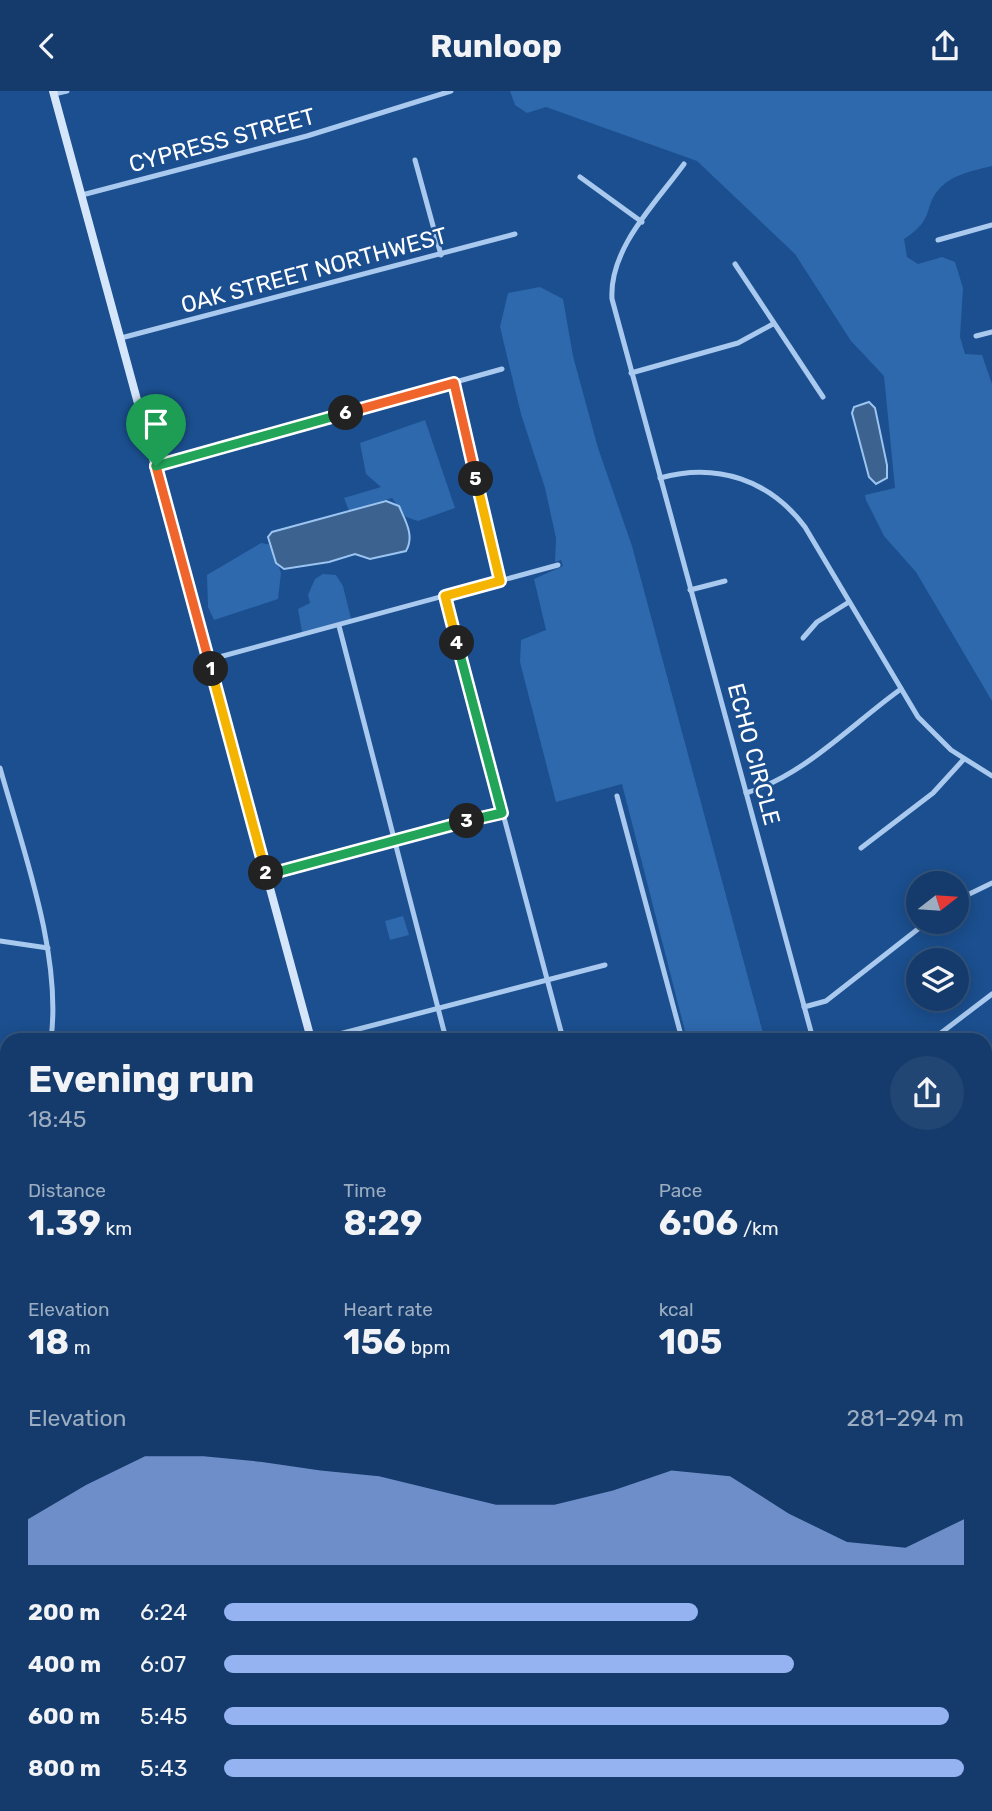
<!DOCTYPE html>
<html lang="en">
<head>
<meta charset="utf-8">
<style>
	:root { --surface:#143b6b; --page:#214673; --text:#f1f3f6; --muted:#9dadc1; --line:#33557e; --accent:#95b2f1 }
	body { margin:0; font-family:Rubik,sans-serif; background:var(--page); color:var(--text); height:100vh; display:flex; flex-direction:column; font-size:26px; white-space:nowrap }
	* { box-sizing:border-box; margin:0 }
	p { font-size:23px; color:var(--muted) }
	.icon { flex:none; width:38px; height:38px; fill:none; stroke:currentColor; stroke-width:2; stroke-linecap:round; stroke-linejoin:round }
	.map { position:relative; flex:1; overflow:hidden }
	.details { position:absolute; left:0px; top:942px; width:992px; height:779px; display:flex; flex-direction:column; background:var(--surface); border-radius:21px 21px 0 0; box-shadow:0 4px 18px #0003,0 0 0 2px var(--line) }
	.details>* { flex:none }
	.needle { width:46px; rotate:73deg }
	.tools { position:absolute; left:906px; top:780px; display:grid; gap:14px }
	.tools a { display:grid; place-items:center; width:63px; height:63px; border-radius:50%; background:var(--surface); box-shadow:0 4px 18px #0003,0 0 0 2px var(--line); font-size:35px }
	.pin { position:absolute; display:grid; place-items:center; width:60px; height:60px; color:#fff; margin:-72px -30px; border-radius:50% 50% 50% 0; rotate:-45deg; box-shadow:0 0 7px #0007 }
	.pin .icon { rotate:45deg }
	.km { position:absolute; width:35px; height:35px; margin:-18px; border-radius:50%; background:#222; color:#fff; font-size:19px; line-height:35px; text-align:center }
	.round { display:grid; place-items:center; flex:none; width:74px; height:74px; border-radius:37px; background:var(--page) }
	.headline { display:flex; align-items:center; justify-content:space-between; height:119px; padding:0 28px }
	h1 { font-size:38px; font-weight:700; line-height:52px }
	.stats { display:grid; grid-template-columns:repeat(3,1fr); gap:10px; height:119px; padding:7px 28px }
	.stats div { display:grid; align-content:center }
	.stats b { font-size:35px; font-weight:700 }
	.stats small { font-size:19px; font-weight:400 }
	.stats p { font-size:19px }
	.chart { height:196px; padding:14px 28px }
	.chart p { display:flex; justify-content:space-between }
	.chart svg { width:100%; height:126px; margin-top:7px; fill:var(--accent); opacity:.7 }
	ul { padding:0 28px; list-style:none; font-size:23px }
	li { display:grid; grid-template-columns:112px 84px 1fr; align-items:center; height:52px }
	li i { height:18px; border-radius:9px; background:var(--accent) }
	header { display:flex; justify-content:space-between; align-items:center; height:91px; padding:0 28px; background:var(--surface); font-size:32px; font-weight:700 }
	.map>svg:first-child { display:block }
	.green { fill:#2e69ad }
	.water { fill:#3c6290; stroke:#9cc4f0; stroke-width:2 }
	.lines { fill:none; stroke-linecap:round; stroke-linejoin:round }
	.street { stroke:#a9c9ee; stroke-width:5 }
	.secondary { stroke:#d6e6fa; stroke-width:8 }
	.primary { stroke:#f0f6ff; stroke-width:9 }
	.split-1-casing { stroke:#fff; stroke-width:14 }
	.split-2-casing { stroke:#fff; stroke-width:14 }
	.split-3-casing { stroke:#fff; stroke-width:14 }
	.split-4-casing { stroke:#fff; stroke-width:14 }
	.split-5-casing { stroke:#fff; stroke-width:14 }
	.split-6-casing { stroke:#fff; stroke-width:14 }
	.split-7-casing { stroke:#fff; stroke-width:14 }
	.split-1 { stroke:#f0652b; stroke-width:9 }
	.split-2 { stroke:#f5b400; stroke-width:9 }
	.split-3 { stroke:#22a559; stroke-width:9 }
	.split-4 { stroke:#22a559; stroke-width:9 }
	.split-5 { stroke:#f5b400; stroke-width:9 }
	.split-6 { stroke:#f0652b; stroke-width:9 }
	.split-7 { stroke:#22a559; stroke-width:9 }
	.labels { text-anchor:middle; dominant-baseline:central; stroke-width:5; stroke-linejoin:round; paint-order:stroke }
	.street-label { font-size:23px; fill:#fff; stroke:#1b4f8f }
</style>
</head>
<body>
<header><svg class="icon" aria-label="back" viewBox="0 0 24 24"><path d="M15 5l-7 7 7 7"/></svg>Runloop<svg class="icon" aria-label="share" viewBox="0 0 24 24"><path d="M12 15V3M7 8l5-5 5 5M5 13v7h14v-7"/></svg></header>
<div class="map">
<svg width="992" height="1720" viewBox="0 0 992 1720">
	<rect width="100%" height="100%" fill="#1b4f8f"/>
	<g class="green">
		<path d="M510,0H992V75C975,79 954,83 941,96C922,115 937,127 904,148L907,166L918,173L942,166L955,171L963,197L960,246L965,263L982,264L992,293V610L916,481L884,445L866,409L865,404L895,397L884,285L851,250L795,163L697,70L546,16L527,22L515,14Z"/>
		<path d="M540,196L563,208L573,265L598,357L632,455L764,946L687,948L622,693L556,711L520,571L521,549L546,539L534,488L563,475L561,469L555,471L556,447L545,397L521,323L500,236L508,202Z"/>
		<path d="M425,329L455,417L418,430L406,426L392,407L349,420L344,407L381,396L366,383L360,352Z"/>
		<path d="M261,452L272,454L281,482L278,508L214,529L208,516L207,484Z"/>
		<path d="M323,483L336,484L343,495L351,528L302,541L298,518L310,512L308,504L315,488Z"/>
		<path d="M403,825L409,844L390,849L385,830Z"/>
		<path d="M0,1390L7,1391V1523L0,1525Z"/>
		<path d="M7,1700V1713H91L93,1720H0V1702Z"/>
	</g>
	<g class="water">
		<path d="M869,311L875,317L887,374V387L876,393L869,386L852,322L854,316Z"/>
		<path d="M386,410L399,415C405,429 415,445 406,460L370,468L355,463L329,471L284,478L276,472L268,446L272,441Z"/>
	</g>
	<g class="lines">
		<g class="street">
			<path d="M54,3L67,0"/>
			<path d="M415,69L441,164"/>
			<path d="M684,73C656,112 609,157 612,208L813,948"/>
			<path d="M580,86L642,131"/>
			<path d="M82,104L307,45L451,0"/>
			<path d="M938,149L992,134"/>
			<path d="M735,173L823,306"/>
			<path d="M976,245L992,241"/>
			<path d="M121,247L515,143"/>
			<path d="M631,282L738,252L773,233"/>
			<path d="M454,292L501,490"/>
			<path d="M156,375L502,278"/>
			<path d="M660,387C717,371 770,389 805,436L918,626L951,659L992,685"/>
			<path d="M690,499L725,490"/>
			<path d="M445,505L563,948"/>
			<path d="M339,535L446,948"/>
			<path d="M803,547L817,531L849,511"/>
			<path d="M208,569L558,474"/>
			<path d="M0,677C23,759 62,864 51,948"/>
			<path d="M746,702C805,684 852,633 901,598"/>
			<path d="M617,705L682,948"/>
			<path d="M861,757L933,702L964,668"/>
			<path d="M266,784L502,722"/>
			<path d="M957,809L992,792"/>
			<path d="M0,850L48,857"/>
			<path d="M804,916L826,910L927,831"/>
			<path d="M320,948L605,874"/>
			<path d="M933,948L992,903"/>
			<path d="M985,1028L992,1023"/>
			<path d="M985,1146L992,1141"/>
			<path d="M985,1472L992,1470"/>
			<path d="M985,1556L992,1579"/>
			<path d="M0,1695L7,1693"/>
			<path d="M232,1720L255,1713"/>
			<path d="M528,1720L529,1713"/>
		</g>
		<g class="secondary">
			<path d="M53,0L311,948"/>
			<path d="M985,1305L992,1301"/>
			<path d="M0,1588L7,1586"/>
			<path d="M98,1713L100,1720"/>
		</g>
		<g class="primary">
			<path d="M0,1018L7,1019"/>
			<path d="M0,1035L7,1036"/>
			<path d="M675,1713L680,1720"/>
			<path d="M697,1713L702,1720"/>
		</g>
	</g>
	<g class="lines">
		<defs>
			<path id="split-1" d="M156,375L211,578"/>
			<path id="split-2" d="M211,578L266,782"/>
			<path id="split-3" d="M266,782V784L467,730"/>
			<path id="split-4" d="M457,552L502,722L467,730"/>
			<path id="split-5" d="M457,552L445,505L500,490L476,388"/>
			<path id="split-6" d="M346,322L454,292L476,388"/>
			<path id="split-7" d="M156,375L346,322"/>
		</defs>
		<use href="#split-1" class="split-1-casing"/>
		<use href="#split-2" class="split-2-casing"/>
		<use href="#split-3" class="split-3-casing"/>
		<use href="#split-4" class="split-4-casing"/>
		<use href="#split-5" class="split-5-casing"/>
		<use href="#split-6" class="split-6-casing"/>
		<use href="#split-7" class="split-7-casing"/>
		<use href="#split-1" class="split-1"/>
		<use href="#split-2" class="split-2"/>
		<use href="#split-3" class="split-3"/>
		<use href="#split-4" class="split-4"/>
		<use href="#split-5" class="split-5"/>
		<use href="#split-6" class="split-6"/>
		<use href="#split-7" class="split-7"/>
	</g>
	<g class="labels">
		<g class="street-label">
			<text transform="translate(222 49) rotate(-15)">CYPRESS STREET</text>
			<text transform="translate(314 179) rotate(-15)">OAK STREET NORTHWEST</text>
			<text transform="translate(754 663) rotate(75)">ECHO CIRCLE</text>
		</g>
	</g>
</svg>
<div class="tools">
<a><svg class="needle" viewBox="-14 -14 28 28"><path d="M0-13l5 13h-10z" fill="#e53935"/><path d="M0 13l5-13h-10z" fill="#9dadc1"/></svg></a>
<a><svg class="icon" aria-label="layers" viewBox="0 0 24 24"><path d="M12 4l9 5-9 5-9-5zM3 14l9 5 9-5"/></svg></a>
</div>
<div class="pin" style="left:156px;top:375px;background:#1e9e55"><svg class="icon" aria-label="arrive" viewBox="0 0 24 24"><path d="M6 21V4h12l-3 4 3 4H6"/></svg></div>
<b class="km" style="left:211px;top:578px">1</b>
<b class="km" style="left:266px;top:782px">2</b>
<b class="km" style="left:467px;top:730px">3</b>
<b class="km" style="left:457px;top:552px">4</b>
<b class="km" style="left:476px;top:388px">5</b>
<b class="km" style="left:346px;top:322px">6</b>
<section class="details">
<div class="headline"><div><h1>Evening run</h1><p>18:45</p></div><a class="round"><svg class="icon" aria-label="share" viewBox="0 0 24 24"><path d="M12 15V3M7 8l5-5 5 5M5 13v7h14v-7"/></svg></a></div>
<div class="stats">
<div><p>Distance</p><b>1.39<small> km</small></b></div>
<div><p>Time</p><b>8:29</b></div>
<div><p>Pace</p><b>6:06<small> /km</small></b></div>
</div>
<div class="stats">
<div><p>Elevation</p><b>18<small> m</small></b></div>
<div><p>Heart rate</p><b>156<small> bpm</small></b></div>
<div><p>kcal</p><b>105</b></div>
</div>
<div class="chart"><p><span>Elevation</span>281–294 m</p>
<svg viewBox="0 0 160 44" preserveAspectRatio="none"><path d="M0 44V28L10 16L20 6L30 6L40 8L50 11L60 13L70 18L80 23L90 23L100 18L110 11L120 13L130 26L140 36L150 38L160 28V44z"/></svg>
</div>
<ul>
<li><b>200 m</b>6:24<i style="width:64%"></i></li>
<li><b>400 m</b>6:07<i style="width:77%"></i></li>
<li><b>600 m</b>5:45<i style="width:98%"></i></li>
<li><b>800 m</b>5:43<i style="width:100%"></i></li>
</ul>
</section>
</div>
</body>
</html>
